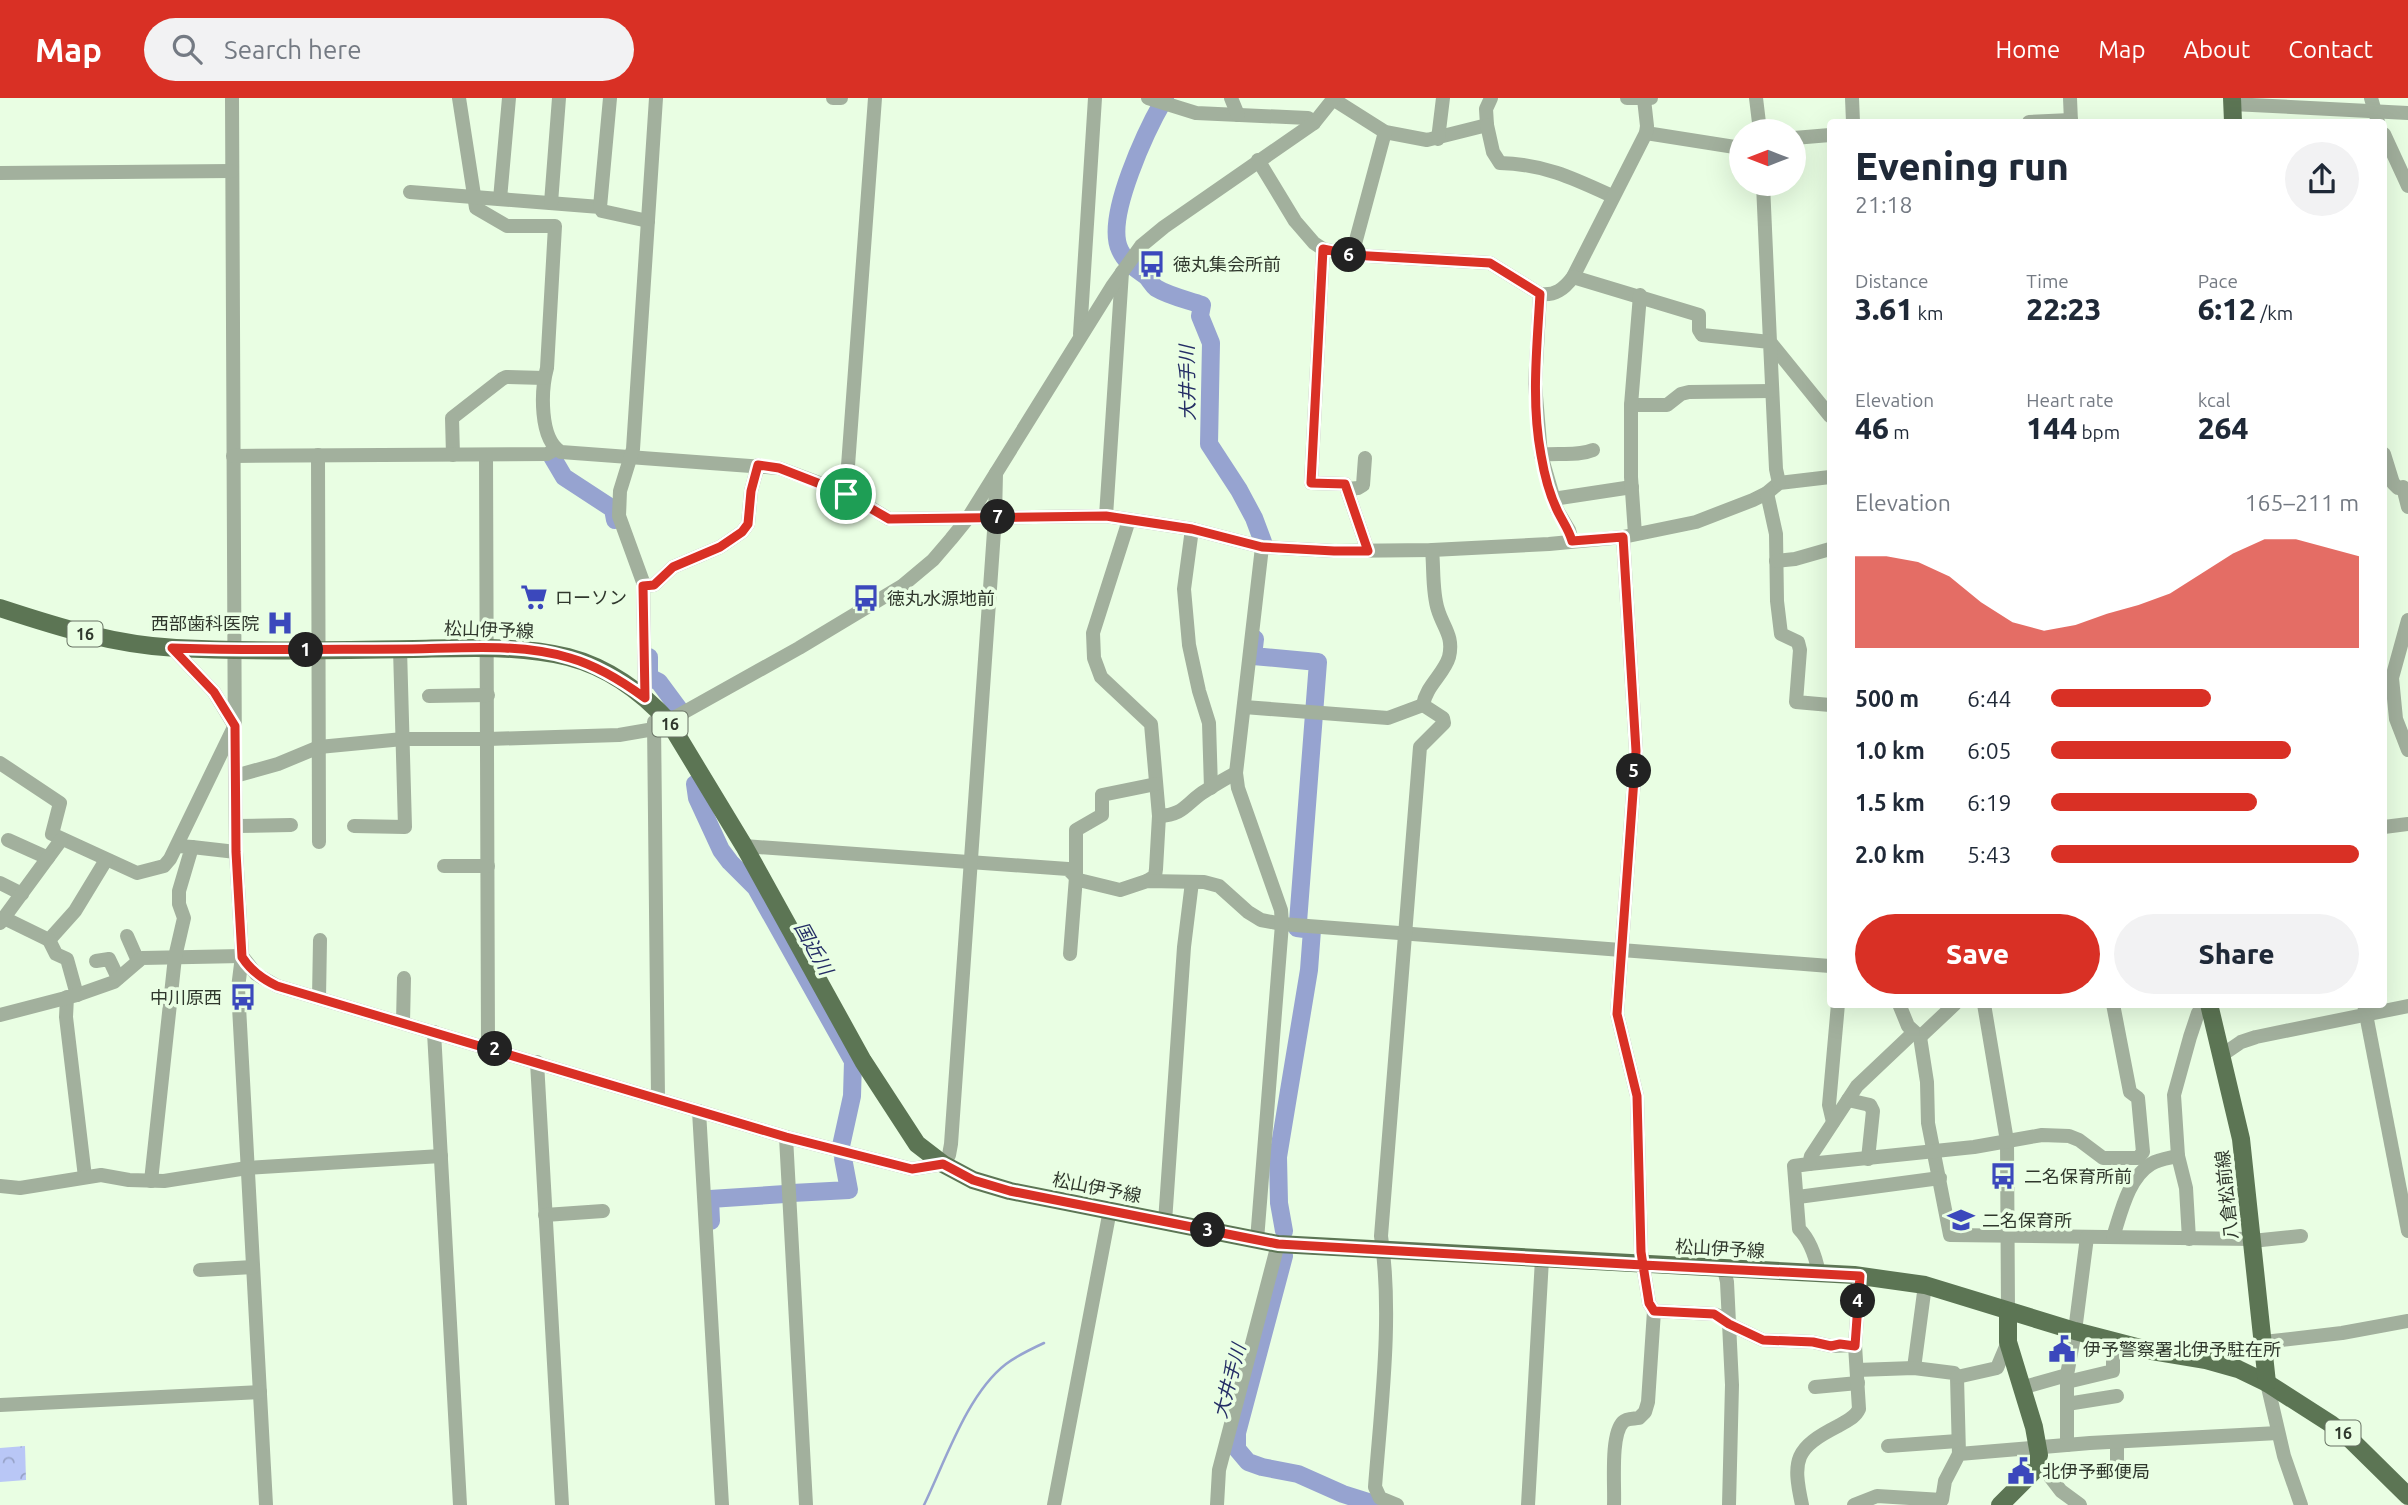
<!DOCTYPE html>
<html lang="en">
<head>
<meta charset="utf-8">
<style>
	:root { --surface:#fff; --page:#f2f2f3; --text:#1f2937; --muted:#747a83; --accent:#d93025 }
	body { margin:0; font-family:Ubuntu,"Noto Sans JP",sans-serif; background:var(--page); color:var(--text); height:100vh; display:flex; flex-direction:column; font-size:26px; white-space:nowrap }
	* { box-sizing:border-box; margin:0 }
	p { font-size:23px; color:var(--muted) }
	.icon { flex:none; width:38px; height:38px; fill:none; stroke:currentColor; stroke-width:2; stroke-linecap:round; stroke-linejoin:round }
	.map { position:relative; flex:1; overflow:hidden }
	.side { position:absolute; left:1827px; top:21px; width:560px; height:889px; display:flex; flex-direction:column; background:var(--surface); border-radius:7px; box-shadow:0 7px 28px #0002 }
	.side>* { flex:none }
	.needle { width:46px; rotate:270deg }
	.controls { position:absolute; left:1729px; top:21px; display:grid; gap:14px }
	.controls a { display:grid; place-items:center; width:77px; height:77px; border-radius:50%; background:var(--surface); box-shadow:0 7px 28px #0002; font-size:35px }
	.pin { position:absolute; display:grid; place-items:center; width:60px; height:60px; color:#fff; margin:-30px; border:4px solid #fff; border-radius:50%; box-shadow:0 2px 7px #0007 }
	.km { position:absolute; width:35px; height:35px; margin:-18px; border-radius:50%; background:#222; color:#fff; font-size:19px; line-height:35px; text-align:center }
	.round { display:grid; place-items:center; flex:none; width:74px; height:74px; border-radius:37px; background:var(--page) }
	.summary { display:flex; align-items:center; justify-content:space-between; height:119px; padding:0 28px }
	h1 { font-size:38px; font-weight:800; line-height:52px }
	.metrics { display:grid; grid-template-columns:repeat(3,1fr); gap:10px; height:119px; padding:7px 28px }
	.metrics div { display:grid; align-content:center }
	.metrics b { font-size:30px; font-weight:800 }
	.metrics small { font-size:19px; font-weight:400 }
	.metrics p { font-size:19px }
	.chart { height:196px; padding:14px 28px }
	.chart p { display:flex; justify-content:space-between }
	.chart svg { width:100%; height:126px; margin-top:7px; fill:var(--accent); opacity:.7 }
	.button { display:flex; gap:14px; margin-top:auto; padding:14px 28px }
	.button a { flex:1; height:80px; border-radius:42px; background:var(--accent); color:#fff; font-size:28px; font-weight:800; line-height:80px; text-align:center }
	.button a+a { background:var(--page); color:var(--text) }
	ul { padding:0 28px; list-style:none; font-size:23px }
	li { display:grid; grid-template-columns:112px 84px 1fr; align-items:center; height:52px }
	li i { height:18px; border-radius:9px; background:var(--accent) }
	header { display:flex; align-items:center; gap:42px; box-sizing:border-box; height:98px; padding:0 35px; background:var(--accent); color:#fff }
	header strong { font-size:33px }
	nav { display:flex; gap:38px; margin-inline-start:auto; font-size:24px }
	.search { width:490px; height:63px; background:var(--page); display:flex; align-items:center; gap:18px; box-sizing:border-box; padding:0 24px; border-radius:38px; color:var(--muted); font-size:26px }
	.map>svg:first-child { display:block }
	.forest { fill:url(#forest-crowns) }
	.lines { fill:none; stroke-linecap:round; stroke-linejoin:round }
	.stream { stroke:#96a3d0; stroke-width:2.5 }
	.river { stroke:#96a3d0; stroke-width:18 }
	.minor { stroke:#a2b09d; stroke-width:14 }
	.major { stroke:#5c7554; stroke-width:18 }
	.route-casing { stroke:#fff; stroke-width:14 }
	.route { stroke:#d93025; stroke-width:9 }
	.labels { text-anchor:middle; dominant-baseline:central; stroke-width:7; stroke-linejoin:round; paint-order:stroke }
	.shield { fill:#e9fee3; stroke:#687364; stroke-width:2 }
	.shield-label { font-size:16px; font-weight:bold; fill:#30382d }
	.poi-label { font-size:18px; fill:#30382d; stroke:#e9fee3; text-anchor:start }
	.street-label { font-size:18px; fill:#30382d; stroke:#e9fee3 }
	.water-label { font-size:19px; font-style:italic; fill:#242d65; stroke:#e9fee3 }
</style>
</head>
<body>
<header>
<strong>Map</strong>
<div class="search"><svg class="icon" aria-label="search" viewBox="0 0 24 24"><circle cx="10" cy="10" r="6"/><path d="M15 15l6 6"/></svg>Search here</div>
<nav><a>Home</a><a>Map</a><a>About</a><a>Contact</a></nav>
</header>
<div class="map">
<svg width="2408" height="1407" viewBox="0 0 2408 1407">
	<defs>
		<pattern id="forest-crowns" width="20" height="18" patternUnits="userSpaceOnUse" patternTransform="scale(1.75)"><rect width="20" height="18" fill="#b9c7f6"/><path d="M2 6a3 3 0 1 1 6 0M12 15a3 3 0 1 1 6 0" fill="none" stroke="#97a3c8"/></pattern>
	</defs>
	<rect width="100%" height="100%" fill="#e9fee3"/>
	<path class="forest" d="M25,1348L26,1382L0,1384V1350Z"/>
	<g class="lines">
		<path class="stream" d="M924,1407C945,1364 967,1296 1006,1266C1018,1257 1031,1251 1044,1245"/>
		<g class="river">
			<path d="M1165,0C1148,29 1104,120 1120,152C1126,165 1135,170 1146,178C1150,182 1152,187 1156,190C1169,198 1188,202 1202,207L1200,218L1211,245L1209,346L1239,392L1254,420L1263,444"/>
			<path d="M551,357L564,379L613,411L615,422"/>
			<path d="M1255,541L1253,558L1318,564L1298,824"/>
			<path d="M649,559V579L659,584L679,611"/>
			<path d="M695,686L697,700L721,752L730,764L756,790L853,963L852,998L841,1048"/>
			<path d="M792,1095L849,1092L843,1060"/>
			<path d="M711,1123L710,1101L785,1096"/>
			<path d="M1284,1133L1279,1105L1278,1059L1309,872L1312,832L1297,830"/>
			<path d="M1284,1158L1237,1335V1351L1248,1364L1262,1369L1298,1376L1343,1396L1378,1407"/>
		</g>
		<g class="minor">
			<path d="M232,0L235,678L236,754L242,858L238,890L266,1407"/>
			<path d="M459,0L476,110L507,128H555L547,270C541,292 539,341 561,354L779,370L846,395L889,421L1106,418L1192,431L1262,449L1334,453L1432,452L1549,446L1623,439L1696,424L1753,402L1767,395L1779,385L1830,379"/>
			<path d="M833,0H841"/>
			<path d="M1148,0L1196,15L1308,20L1314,25"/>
			<path d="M1231,0L1238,17"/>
			<path d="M1627,0H1651"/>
			<path d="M1756,0L1760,33"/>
			<path d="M1852,0L1853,24"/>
			<path d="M2070,0L2071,24"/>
			<path d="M2371,0L2378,24"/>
			<path d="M1333,1L1385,34L1427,42L1487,27L1486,11L1491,0"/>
			<path d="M2232,6L2408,15"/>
			<path d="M2029,24L2071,22"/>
			<path d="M1487,27L1493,54L1500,65C1544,66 1573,80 1612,98"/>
			<path d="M1646,35L1741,50"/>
			<path d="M2384,36L2408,88"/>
			<path d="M1794,40L1830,37"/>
			<path d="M1438,41L1443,0"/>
			<path d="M1258,62L1295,123L1314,145L1323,151L1352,157L1490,165L1540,196C1555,198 1564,191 1573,179L1646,35L1647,28L1644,1"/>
			<path d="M0,75L232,73"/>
			<path d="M1763,86L1770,244L1830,318"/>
			<path d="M410,94L600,109L602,113L648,123"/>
			<path d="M500,101L509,0"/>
			<path d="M551,105L559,0"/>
			<path d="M600,109L610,0"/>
			<path d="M1323,151L1311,385L1345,386L1368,453"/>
			<path d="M1352,157L1385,34"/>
			<path d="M1573,179L1699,217V232L1702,237L1770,244L1776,371L1779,385"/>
			<path d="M1540,196L1535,286L1541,357L1557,412L1569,432L1572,443"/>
			<path d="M1080,236L1095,0"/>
			<path d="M1631,307H1667L1681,296L1689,294L1772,293"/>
			<path d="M2384,356L2393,385L2398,390"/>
			<path d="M318,357L319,744"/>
			<path d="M453,357L452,320L502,281L506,279L544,280"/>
			<path d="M486,357L488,949"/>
			<path d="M1541,357C1559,354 1576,359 1593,352"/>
			<path d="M233,358L547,356L556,351"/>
			<path d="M2403,389L2408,409"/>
			<path d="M1347,391L1358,390L1363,387L1365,360"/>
			<path d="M846,395L875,0"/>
			<path d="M1767,395L1776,436L1777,503L1781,536L1798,544L1800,552L1796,604L1830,607"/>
			<path d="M1553,401L1632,389"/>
			<path d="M1106,418L1122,174"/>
			<path d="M1129,422L1093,535L1094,560L1101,579L1151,626L1159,718L1156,771L1155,778L1147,783"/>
			<path d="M1192,431L1184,491L1189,547L1199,593L1209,625L1211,690"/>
			<path d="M1635,436L1631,379V307L1640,197"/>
			<path d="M1776,463L1795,461L1830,451"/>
			<path d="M643,488L654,487L673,469L720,449L742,434L748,426L751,393L758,367"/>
			<path d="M2408,522L2392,580L2396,621L2408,652"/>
			<path d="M172,550L214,594L234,627"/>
			<path d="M429,598L488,597"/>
			<path d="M645,600L643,484L619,418L620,393L633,351L656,0"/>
			<path d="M1244,609L1388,620L1423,607"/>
			<path d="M654,624L658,1000"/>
			<path d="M0,665L60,705L52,736L137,775L164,768L170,761L234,629"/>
			<path d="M235,678L278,666L319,649L403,641H488L619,637L654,631L799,550L902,488L933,462L951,441L968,420L1113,187L1141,148L1164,129L1314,25L1334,0"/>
			<path d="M1159,718C1183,717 1185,707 1202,695C1213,688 1224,681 1236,675"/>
			<path d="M236,728L291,727"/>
			<path d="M354,728L405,729L400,551"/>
			<path d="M2384,729L2408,726"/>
			<path d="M8,742L48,760"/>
			<path d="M744,748L1068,771L1079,782L1120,792L1147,783L1204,784L1219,788L1248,814L1261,822L1282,826L1830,868"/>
			<path d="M192,749L236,754"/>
			<path d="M444,768H488"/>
			<path d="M0,785L22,796"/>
			<path d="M4,820L49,842L75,813L106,762"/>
			<path d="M0,825L61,742"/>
			<path d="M127,838L138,863"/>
			<path d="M49,842L56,856L67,861L77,897"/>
			<path d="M1070,856L1076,779V732L1102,717V697L1156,686"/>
			<path d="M242,858L256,876L277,888L786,1039L912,1071L943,1066L949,1057L951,1046L995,419L996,375"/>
			<path d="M96,863L109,861L118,880"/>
			<path d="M67,899L66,919L85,1079"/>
			<path d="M319,900L320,842"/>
			<path d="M1899,906L1908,928L1920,939L1927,984L1928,1025L1950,1137L2252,1141"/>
			<path d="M1984,906L2007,1043L2008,1213"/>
			<path d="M2364,906L2408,1133"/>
			<path d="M0,917L77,897L114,884L142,860L242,858"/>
			<path d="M403,924L404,880"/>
			<path d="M434,934L460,1407"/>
			<path d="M1920,939L1955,906"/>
			<path d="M2222,957L2241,944L2256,939L2408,908"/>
			<path d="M537,964L562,1407"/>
			<path d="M1848,1002L1870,1007L1873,1013L1868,1061"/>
			<path d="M699,1013L722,1407"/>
			<path d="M1833,1024L1829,1007L1838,906"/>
			<path d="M786,1039L806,1407"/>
			<path d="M1809,1066L1974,1049L2042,1037L2069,1038L2079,1042L2103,1060H2138L2143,1054L2138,1000L2130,994L2113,906"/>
			<path d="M151,1083L175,859L184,820L179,806V793L192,749L178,748"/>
			<path d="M0,1088L20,1090L101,1077L129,1082L164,1083L247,1070L441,1058"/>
			<path d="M1798,1099L1940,1080"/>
			<path d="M545,1117L603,1113"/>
			<path d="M1165,1124L1184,849L1192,784"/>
			<path d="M2113,1139C2121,1115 2128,1080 2151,1066C2159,1061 2170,1060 2178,1058"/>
			<path d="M2189,1141L2186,1090L2178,1058L2174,997L2190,939L2198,915L2205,906"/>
			<path d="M1257,1142L1282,826L1281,812L1238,690L1236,675L1262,449"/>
			<path d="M2252,1143L2301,1138"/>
			<path d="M1724,1171L1727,1184L1732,1287L1729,1407"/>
			<path d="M200,1172L253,1169"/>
			<path d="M1819,1176C1816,1160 1811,1143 1799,1131L1794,1068L1809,1066L1811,1058L1857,988L1913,935"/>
			<path d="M1654,1213L1714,1216L1722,1219L1729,1226L1763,1242L1813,1244L1831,1248L1855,1247"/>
			<path d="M2264,1244L2342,1235L2408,1223"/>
			<path d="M1914,1270L1925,1187"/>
			<path d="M1857,1272L1914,1270L1954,1275L1957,1279L1959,1356"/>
			<path d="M1957,1279L1997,1270L2008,1244"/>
			<path d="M2067,1284L2113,1273V1255L2117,1251V1244"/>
			<path d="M2267,1285L2284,1358L2301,1407"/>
			<path d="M1815,1289L1858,1285"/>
			<path d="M2021,1290L2067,1277"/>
			<path d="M2067,1306L2117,1298"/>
			<path d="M0,1307L260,1294"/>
			<path d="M2067,1347V1277L2075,1233L2087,1139"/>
			<path d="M1888,1348L1958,1343"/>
			<path d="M2038,1363L2061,1393L2080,1407"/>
			<path d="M2117,1366V1344"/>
			<path d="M1054,1407L1110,1112"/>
			<path d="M1217,1407L1219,1372L1278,1146"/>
			<path d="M1397,1407L1380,1400L1375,1389C1381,1309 1393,1217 1381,1138L1420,649L1444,625L1443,620L1423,607C1426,588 1444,576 1449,559C1454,538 1443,529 1438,512C1432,494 1434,471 1432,452"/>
			<path d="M1528,1407L1542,1161"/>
			<path d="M1614,1407C1615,1388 1610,1337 1623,1324C1627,1320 1634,1321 1639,1320L1645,1314L1648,1304L1654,1213L1649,1205L1641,1154L1637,998L1617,916L1636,653L1623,439"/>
			<path d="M1802,1407C1792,1361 1795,1350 1838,1328C1846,1323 1855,1320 1859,1311L1855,1247L1860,1178"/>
			<path d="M1854,1407L1877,1398L1942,1402L1945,1383L1959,1356L2090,1345L2278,1335"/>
		</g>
		<g class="major">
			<path d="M2232,0L2233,24"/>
			<path d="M0,510C58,529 115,547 176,550C255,554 335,552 414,551C465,550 518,547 568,559C607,569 642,594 669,624L744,748L863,963L917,1046L943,1066L973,1082L1010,1093L1278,1146L1854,1177L1925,1187L2075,1233L2152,1253L2206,1262L2238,1271L2267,1285L2331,1326L2350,1341L2408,1398"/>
			<path d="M2209,906L2241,1041L2267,1285"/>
			<path d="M2000,1407L2033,1374L2039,1357L2034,1329L2008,1244V1213"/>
		</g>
	</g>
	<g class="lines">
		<defs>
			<path id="route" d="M846,396L779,370L758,367L751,393L748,426L742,434L720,449L673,469L654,487L643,488L645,600C622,583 598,568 570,560C520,545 464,550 412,551C332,551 252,553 172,550L214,594L235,628L236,754L242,859C251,873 262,881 277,888L786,1039L912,1071L943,1066L973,1082L1010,1093L1278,1146L1643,1167L1649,1205L1654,1213L1714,1216L1729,1226L1763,1242L1813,1244L1831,1248L1840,1246L1855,1248L1860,1178L1643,1167L1641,1154L1637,998L1617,916L1636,653L1623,439L1572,443C1569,432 1563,424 1558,414C1550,398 1544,375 1541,357C1531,304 1537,249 1540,196L1490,165L1352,157L1323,151L1311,385L1345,386L1368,453H1334L1262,449L1192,431L1106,418L889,421L846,396"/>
		</defs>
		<use href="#route" class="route-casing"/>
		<use href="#route" class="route"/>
	</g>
	<defs>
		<symbol id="bus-bare" viewBox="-9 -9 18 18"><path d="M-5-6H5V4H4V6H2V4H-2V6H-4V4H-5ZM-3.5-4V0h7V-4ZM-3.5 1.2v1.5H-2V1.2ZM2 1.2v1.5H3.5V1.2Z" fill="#3b48bc" stroke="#e9fee3" stroke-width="2.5" paint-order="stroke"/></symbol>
		<symbol id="supermarket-bare" viewBox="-9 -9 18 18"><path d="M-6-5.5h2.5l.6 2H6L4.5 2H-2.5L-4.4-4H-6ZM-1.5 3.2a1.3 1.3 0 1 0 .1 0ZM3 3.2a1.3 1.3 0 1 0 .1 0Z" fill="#3b48bc" stroke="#e9fee3" stroke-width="2.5" paint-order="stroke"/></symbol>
		<symbol id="hospital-bare" viewBox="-9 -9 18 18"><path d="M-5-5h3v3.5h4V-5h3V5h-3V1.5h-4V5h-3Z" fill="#3b48bc" stroke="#e9fee3" stroke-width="2.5" paint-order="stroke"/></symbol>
		<symbol id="school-bare" viewBox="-9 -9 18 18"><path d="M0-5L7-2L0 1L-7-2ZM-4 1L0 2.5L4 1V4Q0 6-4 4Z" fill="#3b48bc" stroke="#e9fee3" stroke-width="2.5" paint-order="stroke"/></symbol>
		<symbol id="civic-bare" viewBox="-9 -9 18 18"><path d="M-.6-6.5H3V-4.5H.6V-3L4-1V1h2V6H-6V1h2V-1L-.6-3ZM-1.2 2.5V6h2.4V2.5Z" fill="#3b48bc" stroke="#e9fee3" stroke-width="2.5" paint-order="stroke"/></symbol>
	</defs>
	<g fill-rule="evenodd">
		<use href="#bus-bare" x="1133" y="147" width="38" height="38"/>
		<use href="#supermarket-bare" x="515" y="480" width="38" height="38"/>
		<use href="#bus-bare" x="847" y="481" width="38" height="38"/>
		<use href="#hospital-bare" x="261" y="506" width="38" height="38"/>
		<use href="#bus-bare" x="224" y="880" width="38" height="38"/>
		<use href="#bus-bare" x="1984" y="1059" width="38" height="38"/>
		<use href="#school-bare" x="1942" y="1103" width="38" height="38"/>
		<use href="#civic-bare" x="2043" y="1232" width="38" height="38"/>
		<use href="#civic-bare" x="2002" y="1354" width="38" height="38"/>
	</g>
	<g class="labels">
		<g class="shield">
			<rect x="67.5" y="523.5" width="35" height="25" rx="5"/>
			<rect x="652.5" y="613.5" width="35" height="25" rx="5"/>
			<rect x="2325.5" y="1322.5" width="35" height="25" rx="5"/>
		</g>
		<g class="shield-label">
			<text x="85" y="536">16</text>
			<text x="670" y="626">16</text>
			<text x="2343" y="1335">16</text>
		</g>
		<g class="poi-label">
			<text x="1173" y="166">徳丸集会所前</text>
			<text x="555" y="499">ローソン</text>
			<text x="887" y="500">徳丸水源地前</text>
			<text x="259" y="525" text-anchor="end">西部歯科医院</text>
			<text x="222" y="899" text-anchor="end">中川原西</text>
			<text x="2024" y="1078">二名保育所前</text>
			<text x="1982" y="1122">二名保育所</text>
			<text x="2083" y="1251">伊予警察署北伊予駐在所</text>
			<text x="2042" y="1373">北伊予郵便局</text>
		</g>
		<g class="street-label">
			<text transform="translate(489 531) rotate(2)">松山伊予線</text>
			<text transform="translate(1097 1089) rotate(11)">松山伊予線</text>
			<text transform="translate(2226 1097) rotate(-96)">八倉松前線</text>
			<text transform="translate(1720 1150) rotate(3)">松山伊予線</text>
		</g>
		<g class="water-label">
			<text transform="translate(1187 285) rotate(-91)">大井手川</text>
			<text transform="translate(814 850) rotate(61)">国近川</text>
			<text transform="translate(1229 1283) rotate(-75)">大井手川</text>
		</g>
	</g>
</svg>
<div class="controls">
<a><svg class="needle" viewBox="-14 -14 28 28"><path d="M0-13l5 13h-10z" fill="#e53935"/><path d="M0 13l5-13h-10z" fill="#747a83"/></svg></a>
</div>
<div class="pin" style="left:846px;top:396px;background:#1e9e55"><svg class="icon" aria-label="arrive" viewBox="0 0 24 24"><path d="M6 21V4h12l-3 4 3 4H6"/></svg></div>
<b class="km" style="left:306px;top:552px">1</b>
<b class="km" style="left:495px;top:951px">2</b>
<b class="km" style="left:1208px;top:1132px">3</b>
<b class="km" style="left:1858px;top:1203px">4</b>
<b class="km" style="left:1634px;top:673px">5</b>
<b class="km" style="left:1349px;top:157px">6</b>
<b class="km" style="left:998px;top:419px">7</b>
<section class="side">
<div class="summary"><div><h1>Evening run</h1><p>21:18</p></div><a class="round"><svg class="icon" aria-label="share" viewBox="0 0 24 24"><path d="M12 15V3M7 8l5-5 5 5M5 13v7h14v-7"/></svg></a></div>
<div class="metrics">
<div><p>Distance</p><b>3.61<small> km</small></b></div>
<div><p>Time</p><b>22:23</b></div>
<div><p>Pace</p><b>6:12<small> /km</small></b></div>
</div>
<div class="metrics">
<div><p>Elevation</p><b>46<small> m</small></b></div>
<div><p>Heart rate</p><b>144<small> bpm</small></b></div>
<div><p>kcal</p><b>264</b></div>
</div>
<div class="chart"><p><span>Elevation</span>165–211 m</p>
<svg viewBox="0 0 160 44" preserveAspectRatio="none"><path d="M0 44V12L10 12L20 14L30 19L40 28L50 35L60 38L70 36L80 32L90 29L100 25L110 18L120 11L130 6L140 6L150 9L160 12V44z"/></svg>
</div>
<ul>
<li><b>500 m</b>6:44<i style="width:52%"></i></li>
<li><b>1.0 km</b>6:05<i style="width:78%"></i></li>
<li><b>1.5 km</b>6:19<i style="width:67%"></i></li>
<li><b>2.0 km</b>5:43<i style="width:100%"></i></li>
</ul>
<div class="button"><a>Save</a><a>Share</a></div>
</section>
</div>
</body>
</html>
